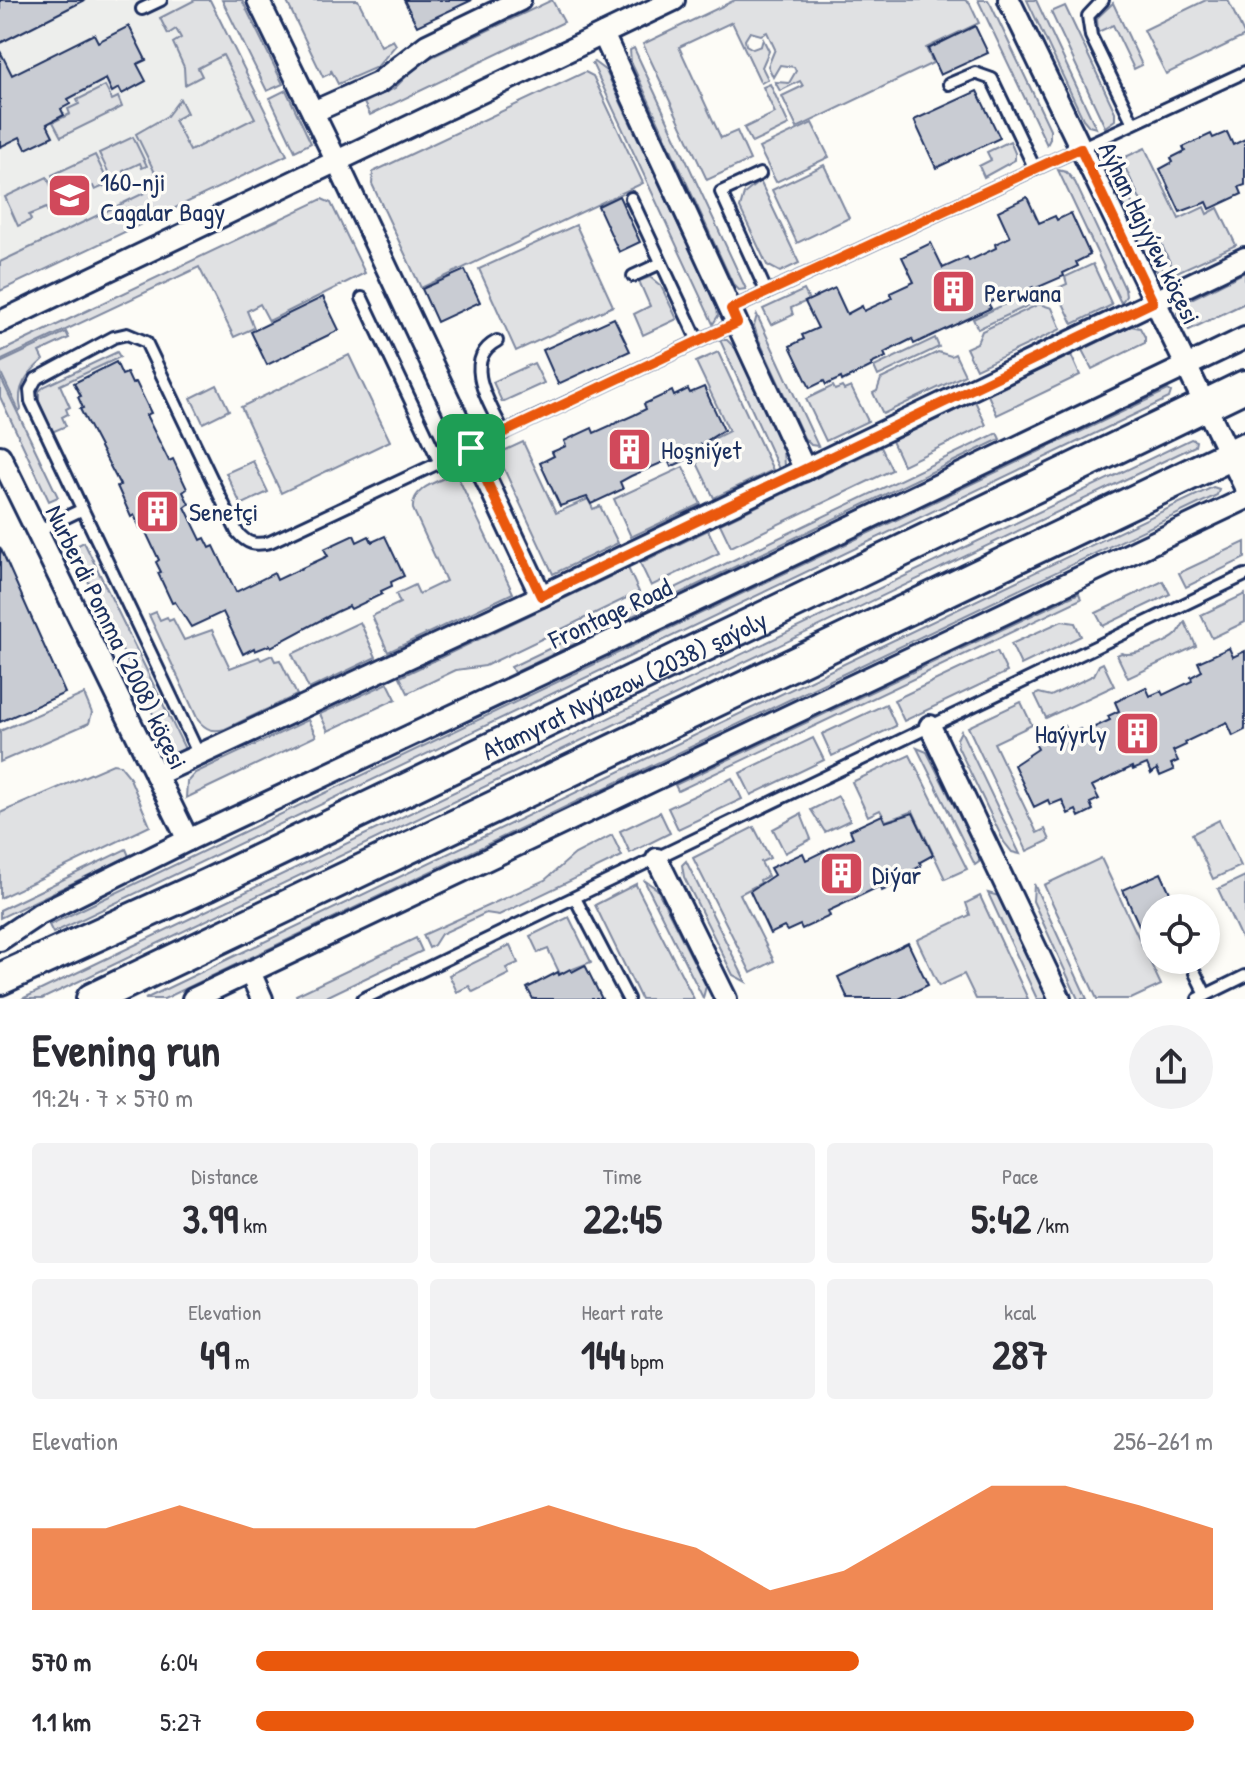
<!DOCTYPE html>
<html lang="en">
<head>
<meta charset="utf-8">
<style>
	:root { --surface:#fff; --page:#f2f2f3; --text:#2b2b33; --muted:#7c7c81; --accent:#ea580c }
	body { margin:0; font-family:"Patrick Hand",sans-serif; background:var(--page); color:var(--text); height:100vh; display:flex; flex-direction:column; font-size:30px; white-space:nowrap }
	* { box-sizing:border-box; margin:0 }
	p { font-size:26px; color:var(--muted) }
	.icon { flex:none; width:44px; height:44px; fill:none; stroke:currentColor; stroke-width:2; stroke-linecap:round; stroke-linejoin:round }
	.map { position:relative; height:999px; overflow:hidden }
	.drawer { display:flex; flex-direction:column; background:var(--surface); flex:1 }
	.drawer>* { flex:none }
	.controls { position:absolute; left:1140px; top:894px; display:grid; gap:16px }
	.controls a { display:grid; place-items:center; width:80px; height:80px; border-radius:50%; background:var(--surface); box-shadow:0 4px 12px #0003; font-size:40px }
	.pin { position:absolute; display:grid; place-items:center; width:68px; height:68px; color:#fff; margin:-34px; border-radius:16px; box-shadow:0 4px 12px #0006 }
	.round { display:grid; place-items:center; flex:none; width:84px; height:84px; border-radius:42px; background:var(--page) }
	.overview { display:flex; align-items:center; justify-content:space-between; height:136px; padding:0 32px }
	h1 { font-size:44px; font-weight:800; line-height:60px }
	.metrics { display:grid; grid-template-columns:repeat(3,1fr); gap:12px; height:136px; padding:8px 32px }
	.metrics div { display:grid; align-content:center; border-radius:8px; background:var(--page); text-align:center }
	.metrics b { font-size:40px; font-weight:800 }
	.metrics small { font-size:22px; font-weight:400 }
	.metrics p { font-size:22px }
	.chart { height:224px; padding:16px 32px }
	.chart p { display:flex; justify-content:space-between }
	.chart svg { width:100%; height:144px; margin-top:8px; fill:var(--accent); opacity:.7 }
	ul { padding:0 32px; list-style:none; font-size:26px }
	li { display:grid; grid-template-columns:128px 96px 1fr; align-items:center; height:60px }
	li i { height:20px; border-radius:10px; background:var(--accent) }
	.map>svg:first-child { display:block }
	.built { fill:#edeeec }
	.green { fill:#e0e1e3; stroke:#7e88a0; stroke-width:2 }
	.building { fill:#c9ccd3; stroke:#1b2f5e; stroke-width:2 }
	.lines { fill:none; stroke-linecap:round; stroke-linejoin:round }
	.service-casing { stroke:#1b2f5e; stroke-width:16 }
	.minor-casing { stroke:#1b2f5e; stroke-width:26 }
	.primary-casing { stroke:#1b2f5e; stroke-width:36 }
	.service { stroke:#fdfcf7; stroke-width:10 }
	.minor { stroke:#fdfcf7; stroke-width:20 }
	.primary { stroke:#fdfcf7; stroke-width:30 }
	.route-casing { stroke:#fff; stroke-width:16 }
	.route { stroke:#ea580c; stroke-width:10 }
	.labels { text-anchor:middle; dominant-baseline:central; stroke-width:7; stroke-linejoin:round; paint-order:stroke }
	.poi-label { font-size:26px; fill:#1b2f5e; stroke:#fdfcf7; text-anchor:start }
	.street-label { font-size:26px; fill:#1b2f5e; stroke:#fdfcf7 }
</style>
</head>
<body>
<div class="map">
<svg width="1245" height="999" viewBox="0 0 1245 999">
	<rect width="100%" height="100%" fill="#fdfcf7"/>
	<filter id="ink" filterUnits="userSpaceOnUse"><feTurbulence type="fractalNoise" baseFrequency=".0125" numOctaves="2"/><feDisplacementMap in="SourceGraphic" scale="16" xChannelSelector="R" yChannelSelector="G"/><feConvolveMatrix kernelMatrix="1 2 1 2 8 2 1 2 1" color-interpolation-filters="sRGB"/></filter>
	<g filter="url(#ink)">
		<path class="built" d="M0,0H211L275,130L0,261Z"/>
		<g class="green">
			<path d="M195,0H210L287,155L0,291V262L161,185L136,134L167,116L180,99L187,113L174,120L190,151L255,118L223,55L198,68L202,76L185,85L184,67L173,43L181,38L176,29L168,34L160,18Z"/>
			<path d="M222,0H242L283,84L267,91Z"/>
			<path d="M286,0H358L381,46L393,40L396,45L377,67L338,84L331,70V73L323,77Z"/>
			<path d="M552,0L564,22L370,115L364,103L395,88L419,63Z"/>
			<path d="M735,0H965L970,4L979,23L926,48L933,63L797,128L782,96L803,86L800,81L780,91L775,82L789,83L796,71L794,67L780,65L773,77L768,66L775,49L767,32L761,35L750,32L745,40L746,45L753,49L761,46L763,39L769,51L762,67L768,79L761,83L732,22L679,47L721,138L737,131L750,160L707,180L643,44Z"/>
			<path d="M978,0H988L991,5L1050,129V139L1047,145Z"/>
			<path d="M1027,0H1036L1096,128L1089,126L1083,119Z"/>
			<path d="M1206,0H1228L1245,36L1166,74L1144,30Z"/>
			<path d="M1113,3L1142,65L1134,69L1113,25L1098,32L1097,18Z"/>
			<path d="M1065,6L1115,112V120L1105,127L1051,12Z"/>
			<path d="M634,48L746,289L739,290L733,284L631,62L630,50Z"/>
			<path d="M594,62L606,71L717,307L718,316L713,324L592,63Z"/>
			<path d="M585,72L593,76L643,183L421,288L372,184L373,172Z"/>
			<path d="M770,84L789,125L752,143L744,128L775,113L763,87Z"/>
			<path d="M105,86L112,100L118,97L122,107L61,137L53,122L70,114L68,109L79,104L77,100Z"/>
			<path d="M286,90L311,143L295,151L270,98Z"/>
			<path d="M812,123L829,157L776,182L759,148Z"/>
			<path d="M133,137L147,166L142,168L140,163L123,171L125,176L113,182L99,153Z"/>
			<path d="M1010,141L1015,153V160L984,177L979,166L991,160L987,152Z"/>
			<path d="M1145,148L1179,219L1204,207L1207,214L1218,208L1236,245L1175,273L1121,159Z"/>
			<path d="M95,155L109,184L95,190L93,186L76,193L78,198L65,204L52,175Z"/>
			<path d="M1110,156L1167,279L1152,267L1108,172Z"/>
			<path d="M824,165L849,218L797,243L772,190Z"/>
			<path d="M1058,170L1066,172L1075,182L1125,289L1126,296L1121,303Z"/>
			<path d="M47,177L60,206L48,212L46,208L29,215L31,220L18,226L5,197Z"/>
			<path d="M760,181L799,263L780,272L767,265L740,208L744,194Z"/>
			<path d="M322,199L331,203L365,273L269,321L260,304L247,311L254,328L234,337L199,267L0,361V352Z"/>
			<path d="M576,225L613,306L516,351L479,269Z"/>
			<path d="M1093,264L1112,305L1073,324L1056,289L1067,284L1065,277Z"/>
			<path d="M1245,272V303L1189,330L1180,322L1177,313L1183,303Z"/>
			<path d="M650,277L661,286L677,319L643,335L634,314L650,306L639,281Z"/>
			<path d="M804,290L809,300L791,308L793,315L771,325L763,309Z"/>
			<path d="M1033,291L1038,301L978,329L973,319Z"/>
			<path d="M1039,304L1052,308L1061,329L976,369L966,348L977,343L982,331Z"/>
			<path d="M757,315L818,446L811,445L804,438L758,338L754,326Z"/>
			<path d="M1131,326L1140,328L1145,337V343L1092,369L1082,350Z"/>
			<path d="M66,332L69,338L39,352L43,360C27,374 16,387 21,409L19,411L0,371V363Z"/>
			<path d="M935,338L939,347L878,376L874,367Z"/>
			<path d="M720,340H727L736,349L783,448L784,467L779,469Z"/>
			<path d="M117,352L120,357L60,385L70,407L66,409L68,414L62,417L66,426L52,432L39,402V391L45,386Z"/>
			<path d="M718,352L773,470L714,498L696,461L706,456L701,445L729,431L696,362Z"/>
			<path d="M938,352L951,356L955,354L965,375L883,414L873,393L877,391L881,379Z"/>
			<path d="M349,355L390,441L281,493L241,407Z"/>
			<path d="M1071,355L1080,375L997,415L988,395Z"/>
			<path d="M534,363L544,383L502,402L493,382Z"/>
			<path d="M0,376L58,497L49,501L0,397Z"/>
			<path d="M217,385L229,410L203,423L191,398Z"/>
			<path d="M833,386L835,390L842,387L844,390L851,387L868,421L826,441L806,399Z"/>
			<path d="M1168,390L1171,392L1169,398L53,933L49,925Z"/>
			<path d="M975,401L986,425L903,465L892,441Z"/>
			<path d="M997,433L1000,439L514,673L511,667Z"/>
			<path d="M1191,439L1196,441L1195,446L42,999H22Z"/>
			<path d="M523,442L556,513L588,499L593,509L600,506L618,543L553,574L497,454Z"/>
			<path d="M881,447L892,470L731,547L720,524Z"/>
			<path d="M253,461L268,492L241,505L226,473Z"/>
			<path d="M683,467L701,504L631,537L614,499Z"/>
			<path d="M456,473L513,593L388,652L372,616L400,603L396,594L415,585L419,594L446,581L413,509C411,487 440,481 456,473Z"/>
			<path d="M1213,487L1219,489L1217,495L164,999H145Z"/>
			<path d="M708,530L719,553L651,586L640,563Z"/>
			<path d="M84,542L186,751L174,757L72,548Z"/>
			<path d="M1245,542V558L1186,587L1179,573Z"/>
			<path d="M628,568L639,592L485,666L456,670L408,693L400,677Z"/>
			<path d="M1163,581L1170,594L1103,626L1096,613Z"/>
			<path d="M1079,593L1081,599L678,791L675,785Z"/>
			<path d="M1245,594V622L1212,638L1201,615Z"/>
			<path d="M156,612L160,620L167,617L169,621L173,619L184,640L212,630L230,668L259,657L261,660L272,655L275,661L280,660L297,695L225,729C213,732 206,730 198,720L149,615Z"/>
			<path d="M1062,621L1075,623L1081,636L1021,665L1011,644Z"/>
			<path d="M360,622L376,657L309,689L292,654Z"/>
			<path d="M1185,622L1196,646L1128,678L1117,655L1121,653C1132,658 1170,642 1178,633C1180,630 1182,625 1185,622Z"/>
			<path d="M997,651L1007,672L904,721L894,700Z"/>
			<path d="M1103,663L1114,686L1046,718L1035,695L1039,693L1051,696L1094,675L1099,665Z"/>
			<path d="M388,683L396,699L328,731L320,714Z"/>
			<path d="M84,694L92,713L89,723L0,762V731Z"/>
			<path d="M1021,702L1032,725L994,743L1037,833L1045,829L1050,840L1027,851L968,727Z"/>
			<path d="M886,704L896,726L832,756L822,734Z"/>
			<path d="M308,720L316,736L186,798L187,782L195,773Z"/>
			<path d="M961,731L1020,854L1012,852L1004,842L958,747L957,739Z"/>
			<path d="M813,738L824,760L751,795L740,773Z"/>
			<path d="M917,748L927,752L979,855V862L975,865Z"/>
			<path d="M910,755L967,869L945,879L913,811L886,821L880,810L868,816L852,782Z"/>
			<path d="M113,764L120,765L129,776L150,826L0,898V813Z"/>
			<path d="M732,778L742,799L678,829L668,808Z"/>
			<path d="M838,796L850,820L825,832L811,810Z"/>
			<path d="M660,812L670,833L630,853L620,831Z"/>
			<path d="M801,814L811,839L785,853L773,829Z"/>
			<path d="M1219,820L1241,866L1213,879L1192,834Z"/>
			<path d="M754,827L770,858L761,862L768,876L760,880L761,883L740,894L774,961L751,973L693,858Z"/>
			<path d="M612,835L622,856L499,915L486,913L441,934L434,945L429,948L423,935L545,880L575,854Z"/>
			<path d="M126,849L129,856L0,918V910Z"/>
			<path d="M1101,858L1161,985L1131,999H1097L1044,885Z"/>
			<path d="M686,861L746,982L733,975L684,877L682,865Z"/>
			<path d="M1245,876V938L1242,940L1218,889Z"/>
			<path d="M644,880L657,889L706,986L703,998Z"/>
			<path d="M636,884V885L694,999H641L595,905Z"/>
			<path d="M1034,884L1087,999H1078L1033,901Z"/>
			<path d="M988,893L999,896L1047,999H1037Z"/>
			<path d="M980,896L1028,999H976L964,974L939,986L917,940L970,915L966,903Z"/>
			<path d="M569,917L591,962L560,974L548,949L538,953L530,936Z"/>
			<path d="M416,938L422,951L322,999H298L296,995Z"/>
			<path d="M510,945L518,963L506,968L509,974L473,992L469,986L457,992L449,975Z"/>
		</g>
		<g class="building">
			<path d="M0,0H85L0,43Z"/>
			<path d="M404,0H472L417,26Z"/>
			<path d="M129,26L146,60L137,64L146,81L122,94L119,88L112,92L106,79L68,99L70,104L61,109L64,115L47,124L53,136L26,149L20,137L0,147V51L12,75L94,34L98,42Z"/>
			<path d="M975,26L988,53L940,75L928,49Z"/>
			<path d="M977,91L1000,138L936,168L914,120Z"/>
			<path d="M1227,132L1233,145L1245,139V185L1239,187L1242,194L1210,209L1207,202L1180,212L1160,169L1173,162L1171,158L1185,151L1183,147L1211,134L1213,138Z"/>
			<path d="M619,196L640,242L619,252L598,206Z"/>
			<path d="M1027,197L1039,223L1055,216L1057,220L1071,213L1090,255L1076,262L1078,266L1063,273L1064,276L1034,289L1033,287L1018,294L1016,290L988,303L991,308L914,344L912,339L884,353L886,357L871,364L872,366L842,381L841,378L826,385L824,381L810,388L790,346L804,339L802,335L818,328L805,302L835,288L847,314L862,306L864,311L892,298L890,293L914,282L902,257L931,243L943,268L967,257L969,261L996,248L995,244L1010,237L998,211Z"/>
			<path d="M465,270L480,302L437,322L422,289Z"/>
			<path d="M323,297L339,330L267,365L251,332Z"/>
			<path d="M614,318L630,351L558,384L543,350Z"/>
			<path d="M116,362L122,375L127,373L132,384L136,382L151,413L146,415L169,461L173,459L187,489L183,492L189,504L185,507L201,540L205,538L210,548L214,546L236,592L274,573L277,580L302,568L328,556L324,549L354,535L357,542L369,536L372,542L385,536L404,576L391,582L392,586L381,591L382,594L351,609L349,606L336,612L271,647L270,645L255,651L254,648L243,654L223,612L191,627L175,602L172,603L158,573L161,572L156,562L159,560L143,526L140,528L134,515L131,517L117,486L120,485L80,409L83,408L78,397L81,396L74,383Z"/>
			<path d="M704,387L724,430L700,445L703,452L671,467L668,460L631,476L620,482L623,489L591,504L587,497L560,506L540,463L554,456L552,452L566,446L564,441L592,428L594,433L634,415L646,409L644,404L672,391L674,396L688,389L690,393Z"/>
			<path d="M0,547L65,693L0,722Z"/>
			<path d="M1229,648L1233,657L1245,651V730L1233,736L1227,722L1185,742L1186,745L1173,751L1178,761L1171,764L1174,770L1160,776L1157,769L1151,774L1147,764L1133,770L1132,767L1092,786L1099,799L1090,803L1093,810L1079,817L1076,810L1068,814L1062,800L1050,805L1048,800L1034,807L1014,765L1038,749L1034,741L1064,726L1068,735L1080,729L1082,733L1110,720L1108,716L1119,711L1115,702L1146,687L1150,696L1161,691L1163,695L1192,681L1191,677L1202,671L1198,662Z"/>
			<path d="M913,813L933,855L920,862L921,866L908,873L910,878L882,891L880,886L841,905L828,911L830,916L802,929L800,925L787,931L784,927L770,934L750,891L774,875L770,868L803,853L806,860L853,837L850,830L882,815L885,822Z"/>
			<path d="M1161,873L1177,908H1154V958L1123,890Z"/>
			<path d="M908,943L928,985L899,999H848L838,977Z"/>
			<path d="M585,965L602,999H533L527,988L558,972L559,975L570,969L572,972Z"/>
		</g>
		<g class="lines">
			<defs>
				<g id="service">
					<path d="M1103,0L1088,16L1091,36L1133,123"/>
					<path d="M142,9L161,0"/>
					<path d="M949,84L975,73L992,79L1035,169"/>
					<path d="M760,174L721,192L767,293"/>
					<path d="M631,198L698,341"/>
					<path d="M633,276L661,263"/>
					<path d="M362,298L440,463"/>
					<path d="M731,309L1245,72"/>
					<path d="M497,341C460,360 491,406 504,433"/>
					<path d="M37,531L81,510"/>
					<path d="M199,755L31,401L30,390L36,379L114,337L127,334L146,342L237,532C247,544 255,546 270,542L737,323"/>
					<path d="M575,898L628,999"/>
					<path d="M1195,973L1206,995"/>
					<path d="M363,999L1245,575"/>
					<path d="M1198,999L1245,976"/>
				</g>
				<g id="minor">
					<path d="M258,0L337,162L541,596"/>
					<path d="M1009,0L1245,487"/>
					<path d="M603,34L805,470"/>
					<path d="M313,112L378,83L427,45L520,0"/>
					<path d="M0,322L674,0"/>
					<path d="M0,456L188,840"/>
					<path d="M930,726L1060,999"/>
					<path d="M156,775L541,596L1245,258"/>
					<path d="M657,859L726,999"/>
					<path d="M0,940L39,914L188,840L677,610L1245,338"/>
					<path d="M250,972L262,999"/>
					<path d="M193,999L1245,499"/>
				</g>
				<g id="primary">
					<path id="s1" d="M0,979L209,884L1245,386"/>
					<path d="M92,999L1245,448"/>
				</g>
			</defs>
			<use href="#service" class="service-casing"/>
			<use href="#minor" class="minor-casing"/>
			<use href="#primary" class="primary-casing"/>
			<use href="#service" class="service"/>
			<use href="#minor" class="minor"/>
			<use href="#primary" class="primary"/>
		</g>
	</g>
	<g class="lines" filter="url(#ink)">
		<defs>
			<path id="route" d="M1080,148L1153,302L541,596L471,448L737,323L731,309Z"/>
		</defs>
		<use href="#route" class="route-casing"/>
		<use href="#route" class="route"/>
	</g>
	<defs>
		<symbol id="school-square" viewBox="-11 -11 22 22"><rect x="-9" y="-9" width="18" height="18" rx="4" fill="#d1495b" stroke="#fdfcf7"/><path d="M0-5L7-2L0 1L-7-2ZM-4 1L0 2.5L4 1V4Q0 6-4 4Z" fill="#fff"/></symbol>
		<symbol id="building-square" viewBox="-11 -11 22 22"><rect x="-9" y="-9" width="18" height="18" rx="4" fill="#d1495b" stroke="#fdfcf7"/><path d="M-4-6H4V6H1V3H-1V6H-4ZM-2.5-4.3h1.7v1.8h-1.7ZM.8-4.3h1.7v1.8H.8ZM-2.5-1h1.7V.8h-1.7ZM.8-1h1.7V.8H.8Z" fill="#fff"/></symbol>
	</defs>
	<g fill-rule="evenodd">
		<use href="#school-square" x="44" y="170" width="51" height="51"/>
		<use href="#building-square" x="928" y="266" width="51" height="51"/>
		<use href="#building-square" x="604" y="424" width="51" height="51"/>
		<use href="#building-square" x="132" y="486" width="51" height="51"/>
		<use href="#building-square" x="1112" y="708" width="51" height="51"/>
		<use href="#building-square" x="816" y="848" width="51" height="51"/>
	</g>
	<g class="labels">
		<g class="poi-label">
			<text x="100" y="181">160-nji<tspan x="100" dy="30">Cagalar Bagy</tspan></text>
			<text x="984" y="292">Perwana</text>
			<text x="661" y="449">Hoşniýet</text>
			<text x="189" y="511">Senetçi</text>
			<text x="1107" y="733" text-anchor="end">Haýyrly</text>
			<text x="872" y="874">Diýar</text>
		</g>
		<g class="street-label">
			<text transform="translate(1150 233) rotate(64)">Aýhan Hajyýew köçesi</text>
			<text transform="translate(610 613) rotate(-25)">Frontage Road</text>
			<text transform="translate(117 637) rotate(64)">Nurberdi Pomma (2008) köçesi</text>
			<text stroke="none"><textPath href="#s1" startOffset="690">Atamyrat Nyýazow (2038) şaýoly</textPath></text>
		</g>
	</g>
</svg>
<div class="controls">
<a><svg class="icon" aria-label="locate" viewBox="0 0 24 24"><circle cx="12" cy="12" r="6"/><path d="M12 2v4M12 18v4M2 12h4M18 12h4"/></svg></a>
</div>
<div class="pin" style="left:471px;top:448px;background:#1e9e55"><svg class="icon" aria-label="arrive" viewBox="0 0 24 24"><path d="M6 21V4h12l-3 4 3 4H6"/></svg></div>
</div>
<section class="drawer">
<div class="overview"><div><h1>Evening run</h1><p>19:24 · 7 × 570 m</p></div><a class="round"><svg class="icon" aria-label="share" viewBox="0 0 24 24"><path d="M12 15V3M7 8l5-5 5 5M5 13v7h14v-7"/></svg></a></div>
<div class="metrics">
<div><p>Distance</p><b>3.99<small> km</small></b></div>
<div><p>Time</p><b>22:45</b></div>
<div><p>Pace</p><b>5:42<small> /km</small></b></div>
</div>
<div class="metrics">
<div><p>Elevation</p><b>49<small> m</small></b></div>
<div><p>Heart rate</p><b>144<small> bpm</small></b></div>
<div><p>kcal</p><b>287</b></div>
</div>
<div class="chart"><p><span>Elevation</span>256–261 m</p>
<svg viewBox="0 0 160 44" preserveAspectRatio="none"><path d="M0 44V19L10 19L20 12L30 19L40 19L50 19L60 19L70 12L80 19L90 25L100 38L110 32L120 19L130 6L140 6L150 12L160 19V44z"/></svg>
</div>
<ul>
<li><b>570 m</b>6:04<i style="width:63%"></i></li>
<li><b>1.1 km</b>5:27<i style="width:98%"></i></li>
</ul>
</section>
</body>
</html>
